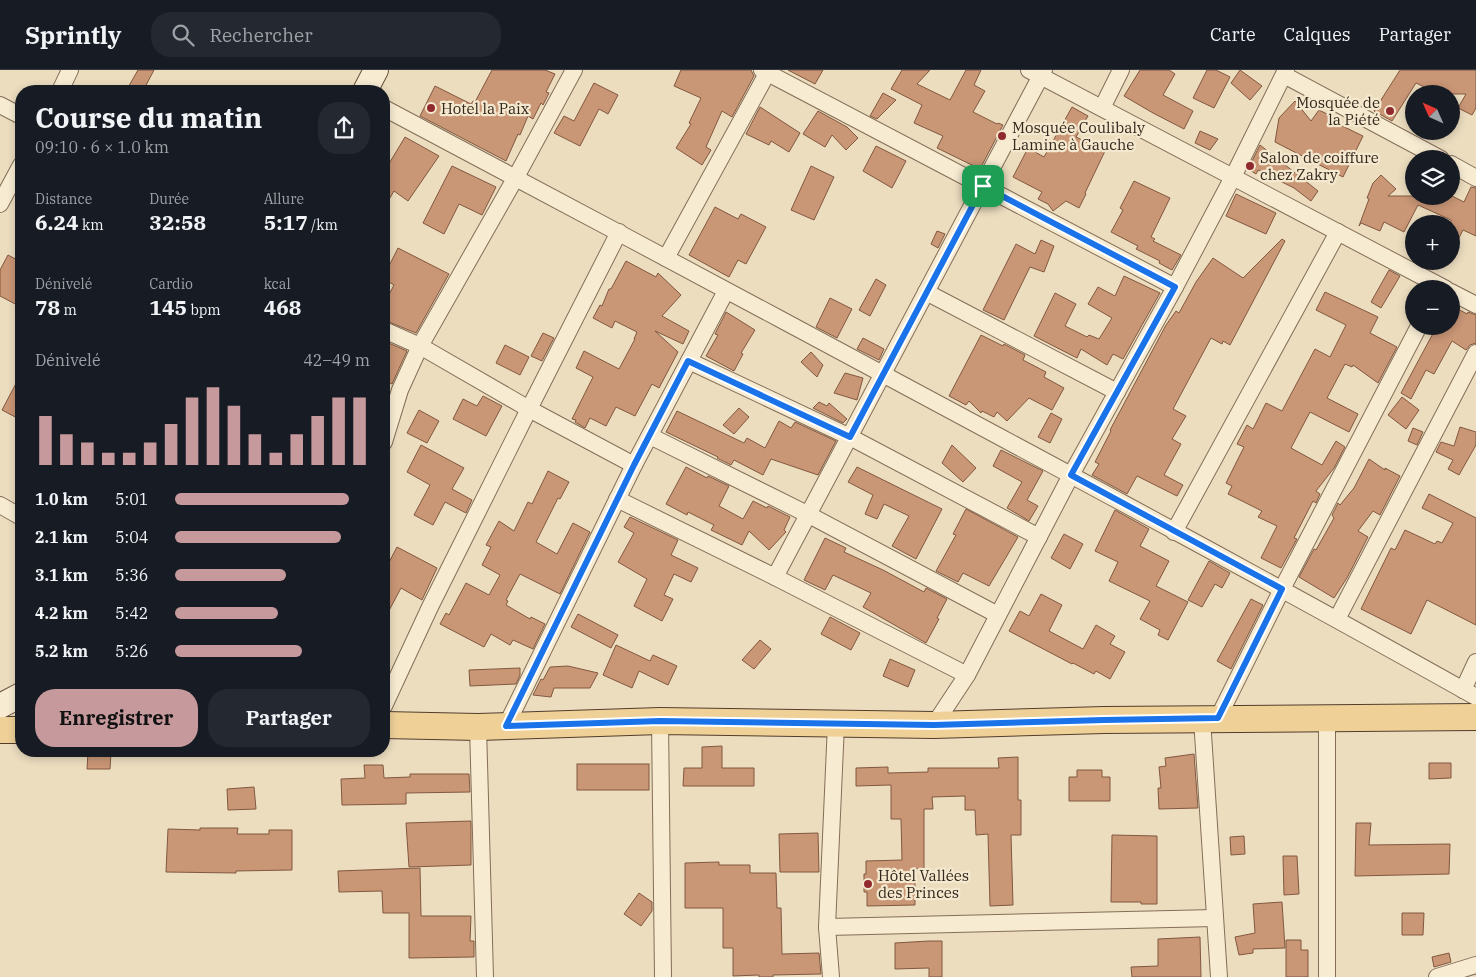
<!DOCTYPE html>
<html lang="fr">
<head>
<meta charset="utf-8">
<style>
	:root { --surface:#171b24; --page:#242831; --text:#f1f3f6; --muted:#9ea1a6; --line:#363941; --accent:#c6999c }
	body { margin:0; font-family:"IBM Plex Serif",serif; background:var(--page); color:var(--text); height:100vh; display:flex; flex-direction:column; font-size:19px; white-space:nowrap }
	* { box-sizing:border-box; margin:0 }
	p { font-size:16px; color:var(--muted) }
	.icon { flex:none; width:28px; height:28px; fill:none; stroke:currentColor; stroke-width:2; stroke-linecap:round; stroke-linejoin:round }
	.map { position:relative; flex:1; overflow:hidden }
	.panel { position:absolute; left:15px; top:15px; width:375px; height:672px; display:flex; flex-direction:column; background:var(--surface); border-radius:20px; box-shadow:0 2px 8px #0003 }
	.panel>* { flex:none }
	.needle { width:32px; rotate:315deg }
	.tools { position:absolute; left:1405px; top:15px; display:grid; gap:10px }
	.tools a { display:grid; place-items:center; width:55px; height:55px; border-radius:50%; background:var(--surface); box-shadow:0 2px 8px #0003; font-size:25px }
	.pin { position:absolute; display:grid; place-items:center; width:42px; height:42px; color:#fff; margin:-21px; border-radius:10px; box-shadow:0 2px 8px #0006 }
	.round { display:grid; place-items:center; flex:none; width:52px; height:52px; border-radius:20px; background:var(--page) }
	.headline { display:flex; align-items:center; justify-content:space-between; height:85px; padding:0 20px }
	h1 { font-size:28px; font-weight:800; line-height:38px }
	.figures { display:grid; grid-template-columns:repeat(3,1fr); gap:8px; height:85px; padding:5px 20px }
	.figures div { display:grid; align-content:center }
	.figures b { font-size:21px; font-weight:800 }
	.figures small { font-size:14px; font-weight:400 }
	.figures p { font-size:14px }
	.chart { height:140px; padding:10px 20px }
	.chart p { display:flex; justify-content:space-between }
	.chart svg { width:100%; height:90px; margin-top:5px; stroke:var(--accent); stroke-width:6 }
	.primary-button { display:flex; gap:10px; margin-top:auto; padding:10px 20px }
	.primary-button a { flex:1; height:58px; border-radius:20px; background:var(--accent); color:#111; font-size:20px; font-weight:800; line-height:58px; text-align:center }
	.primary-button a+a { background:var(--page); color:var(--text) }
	ul { padding:0 20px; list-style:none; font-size:16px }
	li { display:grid; grid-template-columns:80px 60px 1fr; align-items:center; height:38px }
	li i { height:12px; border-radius:6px; background:var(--accent) }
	header { display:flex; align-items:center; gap:30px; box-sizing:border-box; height:70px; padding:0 25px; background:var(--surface); border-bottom:1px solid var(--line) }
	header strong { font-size:24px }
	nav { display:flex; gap:28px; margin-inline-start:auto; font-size:18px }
	.search { width:350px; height:45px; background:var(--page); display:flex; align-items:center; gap:12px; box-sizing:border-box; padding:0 18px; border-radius:20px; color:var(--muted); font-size:19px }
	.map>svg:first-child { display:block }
	.building { fill:#c99676; stroke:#82583f }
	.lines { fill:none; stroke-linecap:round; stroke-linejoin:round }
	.street-casing { stroke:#846e58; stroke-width:18 }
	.secondary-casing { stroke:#66503c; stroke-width:26 }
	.primary-casing { stroke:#523d2d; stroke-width:28 }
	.street { stroke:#f7ebd2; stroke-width:16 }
	.secondary { stroke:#f7ebd2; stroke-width:24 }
	.primary { stroke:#efd197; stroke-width:26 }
	.route-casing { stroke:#fff; stroke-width:10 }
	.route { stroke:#1a73e8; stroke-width:6 }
	.poi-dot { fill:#912a2e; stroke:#f4e8ce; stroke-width:2 }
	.labels { text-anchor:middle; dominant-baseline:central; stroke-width:4.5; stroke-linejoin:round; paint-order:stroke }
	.poi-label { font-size:15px; fill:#34271c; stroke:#f4e8ce; text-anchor:start }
</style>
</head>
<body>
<header>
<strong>Sprintly</strong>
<div class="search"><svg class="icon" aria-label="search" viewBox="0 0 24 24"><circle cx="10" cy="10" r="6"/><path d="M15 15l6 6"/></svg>Rechercher</div>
<nav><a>Carte</a><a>Calques</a><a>Partager</a></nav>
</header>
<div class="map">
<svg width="1476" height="907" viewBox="0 0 1476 907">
	<rect width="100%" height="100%" fill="#ecddbf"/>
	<g class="building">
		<path d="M138,0H154L143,21H126Z"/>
		<path d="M492,0H545L555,4L546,22L549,23L543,35L541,33L533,49L528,46L520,65L518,64L506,91L420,46L435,16L471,34L473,31L475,32Z"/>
		<path d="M681,0H751L754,6L732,47L722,41L706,77L711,80L702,95L676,78L691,54L689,53L701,28L674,16Z"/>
		<path d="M788,0H823L815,14Z"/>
		<path d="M902,0H930L917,14L950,30L966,0H981L974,15L985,21L973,42L997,54L998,53L1003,55L980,99L937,78L943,66L914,53L922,35L891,19Z"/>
		<path d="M1140,0H1169L1175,4L1163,25L1193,41L1184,59L1153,43L1124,26Z"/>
		<path d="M1207,0H1216L1230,7L1214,38L1193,28Z"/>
		<path d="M1240,0L1262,16L1250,30L1231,13Z"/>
		<path d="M1400,0H1476V38L1472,45L1458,38L1466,24H1439L1416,13L1392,51L1374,41Z"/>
		<path d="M594,13L618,25L608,44L599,39L580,76L554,63L564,46L574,51Z"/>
		<path d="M883,23L896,30L877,49L870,46Z"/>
		<path d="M1295,31L1311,51L1319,40L1335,48L1334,52L1363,66L1343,107L1275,72L1279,48Z"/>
		<path d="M760,37L800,63L789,82L771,71L769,75L746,64Z"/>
		<path d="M1072,37L1088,46L1076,67L1105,81L1085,123L1086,124L1079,138L1066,131L1053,141L1048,134L1038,129L1042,122L1013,107L1028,78L1044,87Z"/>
		<path d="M818,41L847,57L858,68L846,80L832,65L825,77L803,64Z"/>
		<path d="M1200,61L1218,69L1210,80L1195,73Z"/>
		<path d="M405,67L439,86L408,131L394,121L384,138V107L389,98L387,97Z"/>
		<path d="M1260,75L1318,121L1311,131L1294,118L1258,100L1256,104L1248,99Z"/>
		<path d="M876,76L906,91L892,118L863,101Z"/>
		<path d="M452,96L496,117L482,145L459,134L444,164L423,153Z"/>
		<path d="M811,96L834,107L814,150L791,140Z"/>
		<path d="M1381,105L1396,119L1388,126H1452L1464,132L1471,117L1476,118V166L1463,160L1451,183V150L1418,135L1404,162L1384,152L1380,161L1361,153L1359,156L1369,129L1367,128L1373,113Z"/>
		<path d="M1134,111L1170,128L1151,167L1155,169L1153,171L1181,185L1172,200L1159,193L1160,191L1136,179L1138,176L1111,162L1123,140L1120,138Z"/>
		<path d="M1236,124L1276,143L1266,164L1226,146Z"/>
		<path d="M715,137L738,149L741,144L766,157L746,194L738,190L729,207L689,185Z"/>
		<path d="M937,161L945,164L938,178L931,174Z"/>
		<path d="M1282,169L1285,171L1230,275L1223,271L1222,274L1211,268L1173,339L1186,346L1172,369L1181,374L1164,405L1183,415L1177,426L1137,406L1127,424L1092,405L1099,394L1095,392L1111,361L1110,360L1166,255L1176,241L1179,243L1196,212L1213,188L1243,208Z"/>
		<path d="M1041,170L1054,176L1044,202L1030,197L1004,250L983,240L1016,174L1035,184Z"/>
		<path d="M398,178L449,204L416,263L384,250V234L394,215L384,209V206Z"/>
		<path d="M8,185L21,192V237L0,226V200Z"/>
		<path d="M626,191L656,207L658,203L681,225L662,246L689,261L683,274L655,261L678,282L659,318L652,314L635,346L616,337L606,356L590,348L585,358L575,352L576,350L572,349L593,307L576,298L584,281L619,299L635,269H634L637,262L615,251L612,258L593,248L600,235L602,236L609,219H611Z"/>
		<path d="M1389,200L1400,206L1381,238L1371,232Z"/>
		<path d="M1124,206L1160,223L1123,289L1113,284L1107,295L1081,279L1077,288L1034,266L1055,223L1076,234L1065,256L1087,267L1089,265L1099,269L1112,248L1088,234L1098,217L1115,226Z"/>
		<path d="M876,209L886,215L870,246L859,240Z"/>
		<path d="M1325,222L1378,247L1370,263L1397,277L1378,313L1353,295L1352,297L1345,294L1327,328L1358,344L1349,362L1310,342L1291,378L1322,395L1336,371L1345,377L1334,398L1316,421L1320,424L1316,433L1313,431L1294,468L1297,469L1281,498L1261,488L1277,456L1258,447L1262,441L1228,424L1232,416L1226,413L1244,377L1237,374L1247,355L1253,359L1266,333L1282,341L1315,279L1330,287L1346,255L1316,240Z"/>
		<path d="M830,228L852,239L837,268L816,257Z"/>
		<path d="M1451,235L1467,244L1468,242L1476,245V273L1470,275L1466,280L1452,271L1434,304L1426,300L1411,329L1401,323L1437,256H1451Z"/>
		<path d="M726,242L755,260L741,283L743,284L734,301L706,286L718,265L715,264Z"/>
		<path d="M543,263L554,268L542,291L531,286Z"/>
		<path d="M981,265L1003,276L1004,274L1025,285L1023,290L1046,302L1044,307L1064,318L1052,340L1029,328L1007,351L997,342L994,347L982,341L981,343L969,331L966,335L949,326Z"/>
		<path d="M863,268L884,279L879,290L857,279Z"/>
		<path d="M384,271L407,281L392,314L384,310Z"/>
		<path d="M505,275L529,287L520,305L496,293Z"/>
		<path d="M811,282L823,295L817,307L801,292Z"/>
		<path d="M845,303L863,308L857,330L834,323Z"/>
		<path d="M21,304V350L2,340Z"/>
		<path d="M483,326L502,336L486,366L453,349L463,329L477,336Z"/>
		<path d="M1402,327L1419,340L1406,359L1388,345Z"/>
		<path d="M819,332L827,336L829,333L847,349L843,353L813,338Z"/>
		<path d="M739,338L749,347L734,364L723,355Z"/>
		<path d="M419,340L439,351L427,373L407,363Z"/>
		<path d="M677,341L744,373L747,368L765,378L779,351L791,358L795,352L836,371L818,405L771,389L763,405L734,390L731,395L717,388L718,387L666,362Z"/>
		<path d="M1051,343L1062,349L1050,373L1038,367Z"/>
		<path d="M1460,357L1476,362V375L1459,405L1448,399L1453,390L1436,382L1441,372L1454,376Z"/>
		<path d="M1413,358L1423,362L1417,375L1408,371Z"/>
		<path d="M421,375L464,398L452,419L472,430L466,443L445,432L433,455L414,445L430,415L407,402Z"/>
		<path d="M952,375L976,398L963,412L942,393Z"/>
		<path d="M1001,380L1043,401L1027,430L1038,436L1029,451L1007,438L1022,412L993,396Z"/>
		<path d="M1369,389L1385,400V398L1400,406L1380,445L1373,441L1358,461L1368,467L1347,508L1334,528L1299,507L1314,479L1316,480L1334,448L1332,445L1338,433L1340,435L1354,418Z"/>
		<path d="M686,397L707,408L708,406L729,416L719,436L743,449L753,431L767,438L768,436L790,447L784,460L786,462L769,480L749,461L742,475L711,460L714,455L688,442L687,445L666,434Z"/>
		<path d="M857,397L942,439L916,489L892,476L909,446L884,434L877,449L865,444L873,425L848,412Z"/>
		<path d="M548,401L569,412L560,429L558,428L536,472L557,484L573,453L590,462L560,524L520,504L506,530L508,531L506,535L530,549L531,547L545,554L533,579L513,570L510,575L491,564L484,577L440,554L446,543L449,545L466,513L489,525L500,505L482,495L491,477L486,475L499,451L514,461L528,432L532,434Z"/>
		<path d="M1429,424L1476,448V555L1427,530L1411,564L1361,539L1391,478L1395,480L1405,460L1435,474L1437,471L1442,473L1453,453L1422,438Z"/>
		<path d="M966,439L1018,467L989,516L963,503L958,512L936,501L956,465L953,464Z"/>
		<path d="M1115,440L1149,459L1140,476L1169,491L1156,516L1188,532L1168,570L1158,565L1160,560L1140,549L1150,531L1109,511L1118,492L1095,481Z"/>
		<path d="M630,447L678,470L671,485L698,498L691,512L674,504L664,525L673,529L662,551L634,536L647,509L618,492L634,463L624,457Z"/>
		<path d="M1064,464L1083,474L1070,499L1051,488Z"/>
		<path d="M825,468L846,478L844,482L883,500L924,522L926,518L947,529L937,548L939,549L926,573L863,537L871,523L833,505L825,520L804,510Z"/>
		<path d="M397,477L437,498L422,530L401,518L384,550V502Z"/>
		<path d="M1209,491L1230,503L1222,518L1215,514L1202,537L1188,530Z"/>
		<path d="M1041,524L1062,535L1049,561L1083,579L1096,555L1115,566L1110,574L1125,582L1110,609L1096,601L1094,604L1073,593L1072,594L1009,561L1020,541L1029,546Z"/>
		<path d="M1251,529L1263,535L1231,599L1217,591Z"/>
		<path d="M578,544L618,565L611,578L571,557Z"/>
		<path d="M830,547L860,563L851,580L821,564Z"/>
		<path d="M760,570L771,579L754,599L742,590Z"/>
		<path d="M616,575L650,591L653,585L677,596L668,615L639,601L632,618L603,605Z"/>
		<path d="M890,589L915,600L908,617L883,606Z"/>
		<path d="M568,596L598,603L590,618H554L551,627L533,625L541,609L543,610L550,597Z"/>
		<path d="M520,598V605L516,614L470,616L469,600Z"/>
		<path d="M722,676V698H754V716H683L684,698H702V677Z"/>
		<path d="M88,682L111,683L110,699H87Z"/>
		<path d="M1194,684L1198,738L1159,739L1158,718H1161L1159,697L1166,696L1165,688Z"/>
		<path d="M1018,687V730H1021V765H1011L1013,835L990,836L988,764L976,765L975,740H965V726L932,727L933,739H924V798L915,799V835L867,836V822H864V804H866V791L902,790L901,749H891V715L856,716V698L888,697V703L928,702V698H999L998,688Z"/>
		<path d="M1429,693H1451V708L1429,709Z"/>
		<rect x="577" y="694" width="72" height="26"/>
		<path d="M364,695H383L384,708L410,707V704H469L470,722L406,723V734L342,735L341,709L365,708Z"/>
		<path d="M1077,700H1102V707H1110V731H1069V707H1077Z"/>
		<path d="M254,717L256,739L228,740L227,719Z"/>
		<path d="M471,751V795L409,797L406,753Z"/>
		<path d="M1356,753H1371L1369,775L1450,774L1449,804L1355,806Z"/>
		<path d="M200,758H238L237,764H269V760H292V800L236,801V803L166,802L168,759L200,760Z"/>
		<path d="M818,763L819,802H780L779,764Z"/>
		<path d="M1112,765L1157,766V834H1141V832H1111Z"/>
		<path d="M1244,766L1245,784L1231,785L1230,767Z"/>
		<path d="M1283,786H1297L1299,824L1284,825Z"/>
		<path d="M719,792V795H750V803H776L777,838H781L782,884L819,883L821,904L773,905V907H759V905L733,906V878H723V838H685V793Z"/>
		<path d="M420,798L421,846H471L470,871H474V887L409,888V843H383L382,821L339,822L338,801Z"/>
		<path d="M639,823L652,832V841L641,856L624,844Z"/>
		<path d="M1282,832L1285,878L1253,879V883L1239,885L1235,867L1255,863L1253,834Z"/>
		<path d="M1402,843H1424L1423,865H1402Z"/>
		<path d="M1200,867L1201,907H1132L1131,897L1158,896V869Z"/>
		<path d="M1286,870H1301V880H1308V907H1286Z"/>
		<path d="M929,871H942V907H929V898L895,899V873Z"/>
		<path d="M1449,883L1451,892L1434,897L1432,887Z"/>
	</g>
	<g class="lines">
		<defs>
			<g id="street">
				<path d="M762,0L1175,217"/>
				<path d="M1029,0L1446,219"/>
				<path d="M1284,5L1441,89"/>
				<path d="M60,21L70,0"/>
				<path d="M0,35L21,46"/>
				<path d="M384,38C516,107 648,179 780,249C1013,374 1246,498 1476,627"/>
				<path d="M1102,38L1121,0"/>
				<path d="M1451,94L1476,108"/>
				<path d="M0,134L21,95"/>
				<path d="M666,188L769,0"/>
				<path d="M926,222L1117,322"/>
				<path d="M1451,222L1476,235"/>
				<path d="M384,260L420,276L529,339L634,395"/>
				<path d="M689,291L850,367L1039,467"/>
				<path d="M650,366L809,445L998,545"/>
				<path d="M384,372L400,320L420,276L516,107L574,0"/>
				<path d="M617,429L775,507L967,605"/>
				<path d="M0,435L21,447"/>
				<path d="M1174,462L1338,162"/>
				<path d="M775,507L1044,0"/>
				<path d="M1337,549L1476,283"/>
				<path d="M1463,620L1476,592"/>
				<path d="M384,636L430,537L529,339L619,162"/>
				<path d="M1218,648L1282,519L1419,256"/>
				<path d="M1202,649L1219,907"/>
				<path d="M660,651L663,907"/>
				<path d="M934,655L967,605L1071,405L1175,217L1233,107L1286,0"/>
				<path d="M506,656L634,395L726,221"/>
				<path d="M478,657L485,907"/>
				<path d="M827,857L1215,848"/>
				<path d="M831,907L827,857L836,654"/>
				<path d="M1327,907V647"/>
				<path d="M1437,907L1476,895"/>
			</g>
			<g id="secondary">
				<path d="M365,21L376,0"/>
				<path d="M0,636L21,625"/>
			</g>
			<g id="primary">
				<path d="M384,655L478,657L660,651L934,655L1104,650L1476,647"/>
				<path d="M0,660H21"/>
			</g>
		</defs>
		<use href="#street" class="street-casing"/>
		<use href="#secondary" class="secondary-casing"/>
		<use href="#primary" class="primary-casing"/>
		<use href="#street" class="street"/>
		<use href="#secondary" class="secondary"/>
		<use href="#primary" class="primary"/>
	</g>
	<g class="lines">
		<defs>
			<path id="route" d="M983,116L1175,217L1071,405L1282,519L1218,648L1104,650L934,655L660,651L506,656L634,395L688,291L850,367Z"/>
		</defs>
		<use href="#route" class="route-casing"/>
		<use href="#route" class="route"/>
	</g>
	<g class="poi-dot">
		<circle cx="431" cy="38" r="5"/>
		<circle cx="1390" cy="41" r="5"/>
		<circle cx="1002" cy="66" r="5"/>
		<circle cx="1250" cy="96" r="5"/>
		<circle cx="868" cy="814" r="5"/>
	</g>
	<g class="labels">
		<g class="poi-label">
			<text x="1380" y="32" text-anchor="end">Mosquée de<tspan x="1380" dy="17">la Piété</tspan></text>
			<text x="441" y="38">Hotel la Paix</text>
			<text x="1012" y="57">Mosquée Coulibaly<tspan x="1012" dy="17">Lamine à Gauche</tspan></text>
			<text x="1260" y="87">Salon de coiffure<tspan x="1260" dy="17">chez Zakry</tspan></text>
			<text x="878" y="805">Hôtel Vallées<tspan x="878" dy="17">des Princes</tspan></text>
		</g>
	</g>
</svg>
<div class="tools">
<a><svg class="needle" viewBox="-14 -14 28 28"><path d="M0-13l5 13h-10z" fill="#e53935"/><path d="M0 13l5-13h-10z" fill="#9ea1a6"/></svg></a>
<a><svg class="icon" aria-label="layers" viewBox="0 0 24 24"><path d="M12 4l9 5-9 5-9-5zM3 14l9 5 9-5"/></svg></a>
<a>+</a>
<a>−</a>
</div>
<div class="pin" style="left:983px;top:116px;background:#1e9e55"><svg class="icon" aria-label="arrive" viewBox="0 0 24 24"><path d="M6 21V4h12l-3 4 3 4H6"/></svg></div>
<section class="panel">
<div class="headline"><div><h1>Course du matin</h1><p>09:10 · 6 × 1.0 km</p></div><a class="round"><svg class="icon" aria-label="share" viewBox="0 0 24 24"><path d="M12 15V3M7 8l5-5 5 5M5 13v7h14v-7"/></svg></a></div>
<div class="figures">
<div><p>Distance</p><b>6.24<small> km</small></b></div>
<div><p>Durée</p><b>32:58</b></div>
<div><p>Allure</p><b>5:17<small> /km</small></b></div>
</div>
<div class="figures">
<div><p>Dénivelé</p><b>78<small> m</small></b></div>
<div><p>Cardio</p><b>145<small> bpm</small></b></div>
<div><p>kcal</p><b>468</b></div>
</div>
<div class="chart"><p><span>Dénivelé</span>42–49 m</p>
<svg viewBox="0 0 160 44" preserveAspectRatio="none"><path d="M5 44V20M15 44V29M25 44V33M35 44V38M45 44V38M55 44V33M65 44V24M75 44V11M85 44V6M95 44V15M105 44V29M115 44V38M125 44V29M135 44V20M145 44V11M155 44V11"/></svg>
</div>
<ul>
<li><b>1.0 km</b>5:01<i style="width:89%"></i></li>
<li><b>2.1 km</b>5:04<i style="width:85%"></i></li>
<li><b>3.1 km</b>5:36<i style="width:57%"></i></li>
<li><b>4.2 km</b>5:42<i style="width:53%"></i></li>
<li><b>5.2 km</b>5:26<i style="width:65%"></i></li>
</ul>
<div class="primary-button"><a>Enregistrer</a><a>Partager</a></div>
</section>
</div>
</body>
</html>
